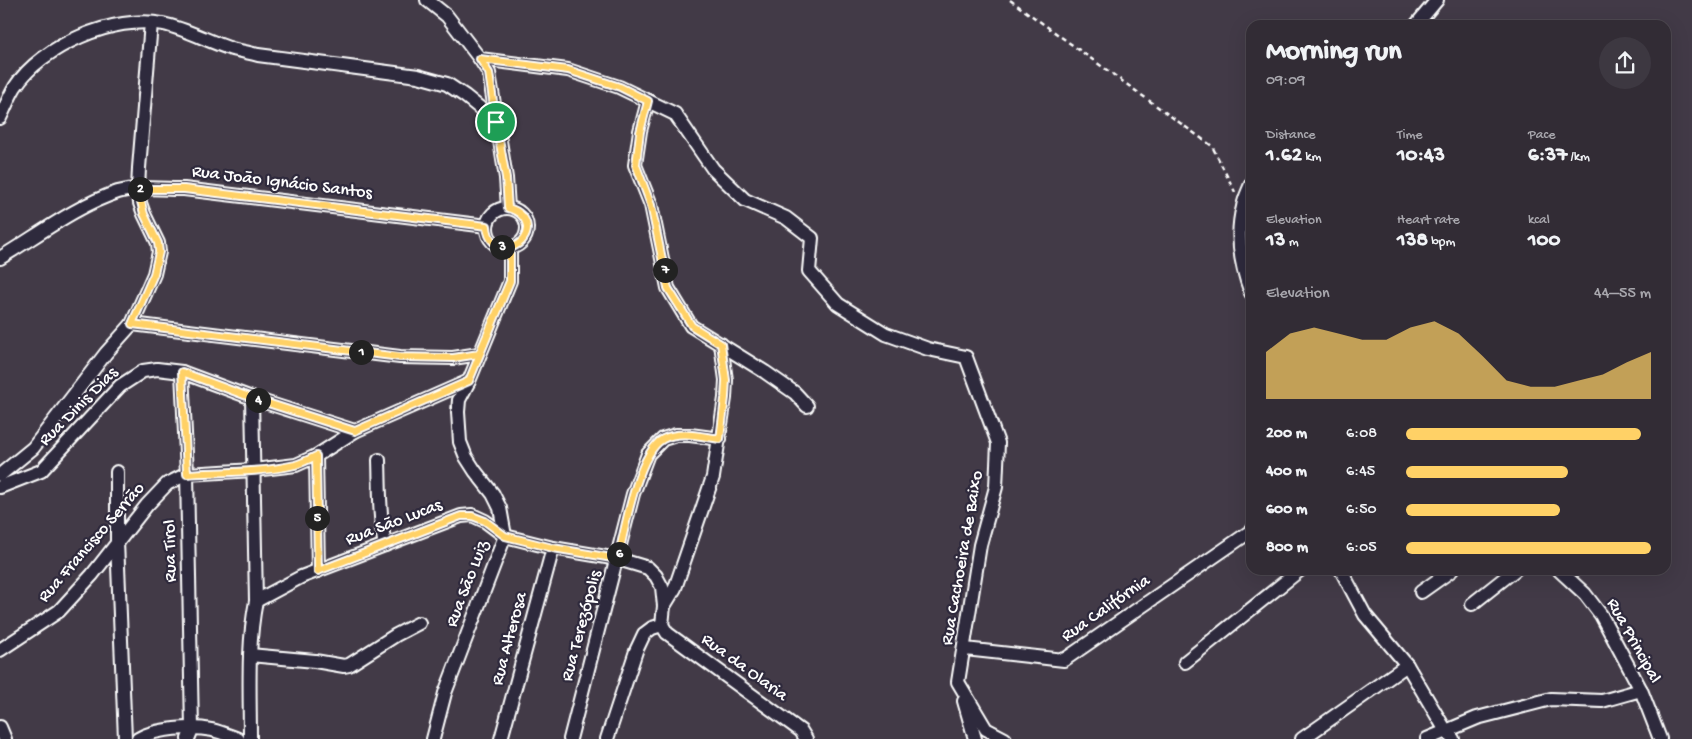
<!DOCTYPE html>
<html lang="en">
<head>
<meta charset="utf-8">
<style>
	:root { --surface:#322c35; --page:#3d3841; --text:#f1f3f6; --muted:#a8a7ad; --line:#4d4850; --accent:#ffd166 }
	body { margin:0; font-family:"Gochi Hand",sans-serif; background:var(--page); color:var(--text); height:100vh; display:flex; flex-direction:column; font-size:19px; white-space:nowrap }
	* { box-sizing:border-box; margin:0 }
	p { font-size:16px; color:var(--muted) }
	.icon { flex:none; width:28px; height:28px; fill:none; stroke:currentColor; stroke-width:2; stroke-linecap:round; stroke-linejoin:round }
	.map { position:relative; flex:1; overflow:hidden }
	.details { position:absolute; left:1246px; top:20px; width:425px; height:555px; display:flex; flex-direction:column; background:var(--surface); border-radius:15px; box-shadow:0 5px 20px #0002,0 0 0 1px var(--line) }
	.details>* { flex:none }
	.pin { position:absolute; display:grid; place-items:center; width:42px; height:42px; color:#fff; margin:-21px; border:2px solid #fff; border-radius:50%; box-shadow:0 1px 5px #0007 }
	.km { position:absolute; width:25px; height:25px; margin:-12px; border-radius:50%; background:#222; color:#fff; font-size:14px; line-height:25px; text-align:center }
	.round { display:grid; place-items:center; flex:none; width:52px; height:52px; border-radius:26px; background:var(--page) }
	.overview { display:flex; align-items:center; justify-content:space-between; height:85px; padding:0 20px }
	h1 { font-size:28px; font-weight:800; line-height:38px }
	.stats { display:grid; grid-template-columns:repeat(3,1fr); gap:8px; height:85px; padding:5px 20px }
	.stats div { display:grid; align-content:center }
	.stats b { font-size:21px; font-weight:800 }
	.stats small { font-size:14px; font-weight:400 }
	.stats p { font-size:14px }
	.chart { height:140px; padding:10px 20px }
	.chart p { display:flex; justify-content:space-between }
	.chart svg { width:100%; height:90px; margin-top:5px; fill:var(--accent); opacity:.7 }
	ul { padding:0 20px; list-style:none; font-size:16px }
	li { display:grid; grid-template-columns:80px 60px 1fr; align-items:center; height:38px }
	li i { height:12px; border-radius:6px; background:var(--accent) }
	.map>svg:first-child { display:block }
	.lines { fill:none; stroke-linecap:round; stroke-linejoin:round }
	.minor-casing { stroke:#fff; stroke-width:16 }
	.path { stroke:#fff; stroke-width:2.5; stroke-dasharray:5 4; stroke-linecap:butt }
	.minor { stroke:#2f2a3d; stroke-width:12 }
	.route-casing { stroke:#fff; stroke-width:10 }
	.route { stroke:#ffd166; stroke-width:6 }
	.labels { text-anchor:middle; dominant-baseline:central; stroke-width:4.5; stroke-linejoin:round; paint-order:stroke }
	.street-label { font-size:18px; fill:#fff; stroke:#2f2a3d }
</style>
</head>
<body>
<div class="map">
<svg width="1692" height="739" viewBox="0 0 1692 739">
	<rect width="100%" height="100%" fill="#423a47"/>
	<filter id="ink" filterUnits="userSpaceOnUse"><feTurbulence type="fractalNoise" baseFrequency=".02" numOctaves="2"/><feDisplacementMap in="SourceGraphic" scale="10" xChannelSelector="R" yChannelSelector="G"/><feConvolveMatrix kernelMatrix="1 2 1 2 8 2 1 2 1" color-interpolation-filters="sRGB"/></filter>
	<g filter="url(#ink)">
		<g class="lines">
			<defs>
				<g id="minor">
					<path d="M427,0L447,16L480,59L489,73L506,178L508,208"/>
					<path d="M1416,25L1437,0"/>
					<path d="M480,59L568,70L619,87L675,114L713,169L745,200L786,218L812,238L809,271L838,304L886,334L928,349L966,357L998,443L996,487L980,545L958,682L986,729L1005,739"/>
					<path d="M648,101L640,131L635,165L651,205L668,288L691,326L765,372L795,393L807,406"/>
					<path d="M0,118C5,108 9,97 15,87C41,46 115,14 163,24C187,29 209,42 232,49C241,51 250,53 258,55L418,76L447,84L465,96L496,121"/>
					<path d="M1251,184C1248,192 1244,199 1243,207C1235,236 1241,266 1251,293"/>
					<circle cx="507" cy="228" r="20"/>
					<path d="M0,258C37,236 77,205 118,192C139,186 163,189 184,189L487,226"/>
					<path d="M132,324L400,357L453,358L479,354"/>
					<path d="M182,372L187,474L192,729L188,739"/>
					<path d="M316,456L318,571"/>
					<path d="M379,460C380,488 379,518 385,545"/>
					<path d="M117,472V541L125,739"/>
					<path d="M0,475L33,448L106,353L132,324L154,274L159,252L158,243L144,214L140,203L138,189L139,168L151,23"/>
					<path d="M0,487L41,471L120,386L143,371L157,369L182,372L252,398L355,431L469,381"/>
					<path d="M1341,570L1365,615L1407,665"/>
					<path d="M1559,570L1585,594L1601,615L1641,690L1660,739"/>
					<path d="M1421,592L1452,570"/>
					<path d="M256,601L301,577L461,516L472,515L485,521L505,536L553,548L618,559L648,568L656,576L662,587L664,606"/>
					<path d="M1472,604L1515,570"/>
					<path d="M662,625L664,606L675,588L713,477L725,398L726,380L721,344"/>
					<path d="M662,625L667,633L801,731L806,739"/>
					<path d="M965,649L1064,660L1251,531"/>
					<path d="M0,650L59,611L92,575L147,505L167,484L187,474L254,470L296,465L316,456L355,431"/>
					<path d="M250,655L315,661L344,666L349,665L396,635L419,623"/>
					<path d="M1185,662L1300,570"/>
					<path d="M964,701L975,739"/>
					<path d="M0,727L5,739"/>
					<path d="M138,739C155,728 193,726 212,730C221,732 230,736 238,739"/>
					<path d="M250,739C250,693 247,646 256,601L252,398"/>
					<path d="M433,739L445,693L505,536L500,508L493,494L475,471L466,457L460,442L458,412L459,400L469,381L510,281V248"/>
					<path d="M501,739L553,548"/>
					<path d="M570,739L633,494L648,454L663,439L676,435H690L720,439"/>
					<path d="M607,739L636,651L644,634L652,628L662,625"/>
					<path d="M1302,739L1407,665L1446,731L1453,739"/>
					<path d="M1427,739L1477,718L1551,699L1602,701L1641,690"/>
				</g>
			</defs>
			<use href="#minor" class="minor-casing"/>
			<path class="path" d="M1010,0L1212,146L1235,192"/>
			<use href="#minor" class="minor"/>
		</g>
	</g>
	<g class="lines" filter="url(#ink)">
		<defs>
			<path id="route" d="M496,122L506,178L508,208C532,214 534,240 510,248V281L479,354L453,358L400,357L132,324L154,274L159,252L158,243L144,214L138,189H184L487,226C488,240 496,248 510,248V281L469,381L355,431L252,398L182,372L187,474C222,472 260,473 295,465C302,463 310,459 316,456L318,571L461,516H472L485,521L505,536L553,548L618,559C624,532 638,452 663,439C680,430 703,437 720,439L725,398L726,380L721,344L692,326L668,288L651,205L636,165L640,132L648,101L620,87L568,70L480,59L489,73L496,122"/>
		</defs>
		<use href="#route" class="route-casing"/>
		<use href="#route" class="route"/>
	</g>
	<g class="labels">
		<g class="street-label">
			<text transform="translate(282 183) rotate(7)">Rua João Ignácio Santos</text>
			<text transform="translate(79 407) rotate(-45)">Rua Dinis Dias</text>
			<text transform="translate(394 523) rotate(-21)">Rua São Lucas</text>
			<text transform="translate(92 543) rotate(-49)">Rua Francisco Serrão</text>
			<text transform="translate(171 551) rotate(-91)">Rua Tirol</text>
			<text transform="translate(963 558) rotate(-80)">Rua Cachoeira de Baixo</text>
			<text transform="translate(468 584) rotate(-69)">Rua São Luiz</text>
			<text transform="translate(1106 609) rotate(-35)">Rua Califórnia</text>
			<text transform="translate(582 626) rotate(-75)">Rua Terezópolis</text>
			<text transform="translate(510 639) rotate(-75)">Rua Alterosa</text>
			<text transform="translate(1633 641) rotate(61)">Rua Principal</text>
			<text transform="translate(744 668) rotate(36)">Rua da Olaria</text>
		</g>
	</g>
</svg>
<div class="pin" style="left:496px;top:122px;background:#1e9e55"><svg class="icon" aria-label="arrive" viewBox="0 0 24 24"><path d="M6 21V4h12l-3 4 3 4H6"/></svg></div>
<b class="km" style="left:361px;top:352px">1</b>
<b class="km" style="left:140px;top:189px">2</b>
<b class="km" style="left:502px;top:247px">3</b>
<b class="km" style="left:258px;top:400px">4</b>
<b class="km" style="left:317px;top:518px">5</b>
<b class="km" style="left:619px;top:554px">6</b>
<b class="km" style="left:665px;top:270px">7</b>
<section class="details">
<div class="overview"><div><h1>Morning run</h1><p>09:09</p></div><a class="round"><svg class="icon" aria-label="share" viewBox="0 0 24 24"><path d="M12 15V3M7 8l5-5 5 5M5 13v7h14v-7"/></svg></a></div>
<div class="stats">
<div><p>Distance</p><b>1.62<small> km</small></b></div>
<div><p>Time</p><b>10:43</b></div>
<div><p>Pace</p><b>6:37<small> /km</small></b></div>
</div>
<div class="stats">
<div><p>Elevation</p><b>13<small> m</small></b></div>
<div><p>Heart rate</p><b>138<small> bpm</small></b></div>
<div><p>kcal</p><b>100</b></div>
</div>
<div class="chart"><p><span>Elevation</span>44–55 m</p>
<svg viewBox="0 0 160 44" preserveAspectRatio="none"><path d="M0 44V21L10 12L20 9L30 12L40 15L50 15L60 9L70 6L80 12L90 23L100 35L110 38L120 38L130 35L140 32L150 26L160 21V44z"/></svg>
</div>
<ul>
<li><b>200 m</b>6:08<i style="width:96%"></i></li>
<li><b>400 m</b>6:45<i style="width:66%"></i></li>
<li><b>600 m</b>6:50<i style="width:63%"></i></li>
<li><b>800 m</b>6:05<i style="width:100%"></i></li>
</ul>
</section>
</div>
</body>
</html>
